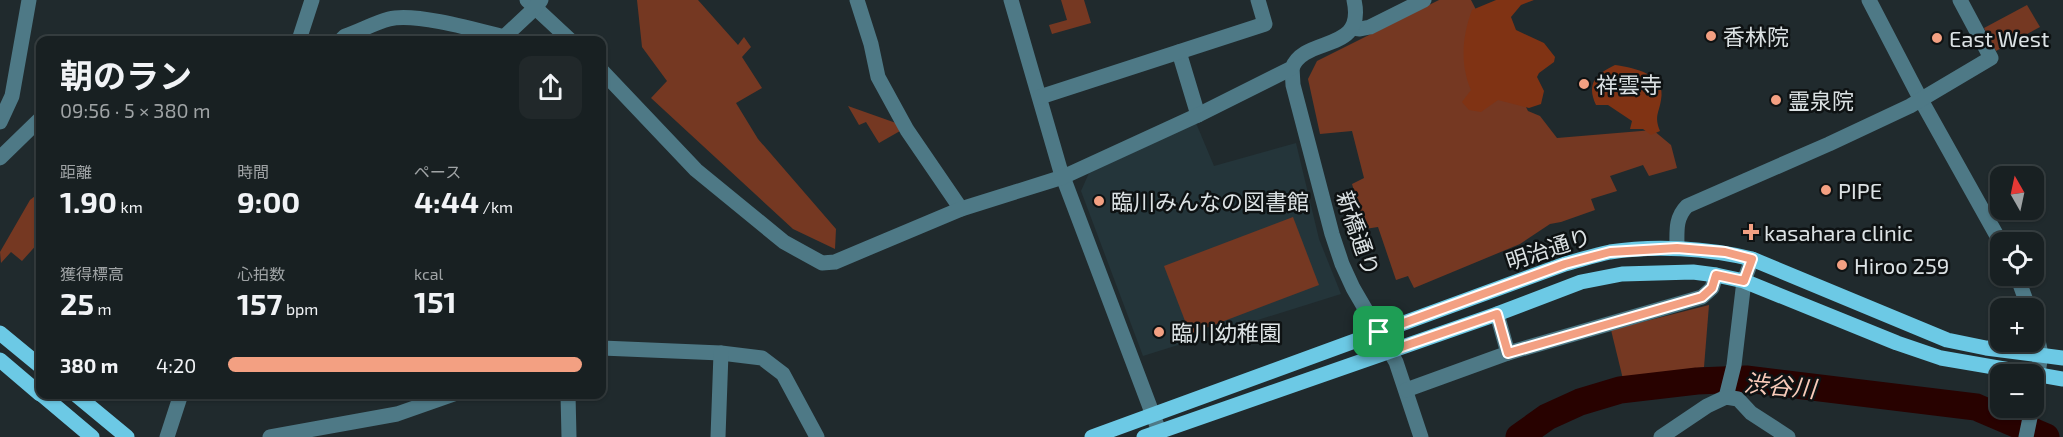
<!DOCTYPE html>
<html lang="ja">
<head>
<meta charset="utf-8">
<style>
	:root { --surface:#182022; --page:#21282a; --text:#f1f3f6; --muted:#9fa3a5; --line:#363e40; --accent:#f3a082 }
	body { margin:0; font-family:"Exo 2","Noto Sans JP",sans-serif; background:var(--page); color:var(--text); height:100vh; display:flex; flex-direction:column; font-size:22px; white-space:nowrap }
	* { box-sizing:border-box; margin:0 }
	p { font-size:20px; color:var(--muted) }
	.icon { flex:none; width:33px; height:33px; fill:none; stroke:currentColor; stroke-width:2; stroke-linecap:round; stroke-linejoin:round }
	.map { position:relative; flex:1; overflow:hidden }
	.drawer { position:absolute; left:36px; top:36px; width:570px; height:363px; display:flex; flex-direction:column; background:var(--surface); border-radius:12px; box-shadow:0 2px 4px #0004,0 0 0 2px var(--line) }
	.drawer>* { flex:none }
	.needle { width:39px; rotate:351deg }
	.controls { position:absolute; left:1990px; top:166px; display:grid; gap:12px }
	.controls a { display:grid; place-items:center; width:54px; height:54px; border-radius:12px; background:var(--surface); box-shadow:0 2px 4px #0004,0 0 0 2px var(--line); font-size:30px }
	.pin { position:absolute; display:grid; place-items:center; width:51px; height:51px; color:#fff; margin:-26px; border-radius:12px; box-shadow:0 3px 9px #0006 }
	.round { display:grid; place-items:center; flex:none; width:63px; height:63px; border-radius:12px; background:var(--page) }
	.summary { display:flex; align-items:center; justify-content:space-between; height:102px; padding:0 24px }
	h1 { font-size:33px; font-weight:700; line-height:45px }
	.stats { display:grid; grid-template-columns:repeat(3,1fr); gap:9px; height:102px; padding:6px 24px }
	.stats div { display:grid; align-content:center }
	.stats b { font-size:30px; font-weight:700 }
	.stats small { font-size:16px; font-weight:400 }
	.stats p { font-size:16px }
	ul { padding:0 24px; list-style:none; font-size:20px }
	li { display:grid; grid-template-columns:96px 72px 1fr; align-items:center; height:45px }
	li i { height:15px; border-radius:8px; background:var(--accent) }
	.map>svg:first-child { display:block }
	.built { fill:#24353a }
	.green { fill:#753822 }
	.forest { fill:#803314 }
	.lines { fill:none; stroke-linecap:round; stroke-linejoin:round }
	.river { stroke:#280200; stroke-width:27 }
	.minor { stroke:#4e7986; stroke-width:15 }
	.major { stroke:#6cc9e5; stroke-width:15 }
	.route-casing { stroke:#fff; stroke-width:12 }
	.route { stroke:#f3a082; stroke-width:8 }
	.poi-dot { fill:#f3a082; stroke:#0e1213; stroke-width:2 }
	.labels { text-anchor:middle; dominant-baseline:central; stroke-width:5; stroke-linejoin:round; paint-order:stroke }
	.poi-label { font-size:22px; fill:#dce2e4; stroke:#0e1213; text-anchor:start }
	.street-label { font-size:22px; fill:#dce2e4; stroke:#0e1213 }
	.water-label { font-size:24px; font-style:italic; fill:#f8cab9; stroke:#0e1213 }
</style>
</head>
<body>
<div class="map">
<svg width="2063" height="437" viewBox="0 0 2063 437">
	<rect width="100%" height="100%" fill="#202a2d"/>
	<path class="built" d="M1196,123L1214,166L1296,143L1319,239L1341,294L1143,356L1081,191L1089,173Z"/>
	<g class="green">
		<path d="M637,0H698L738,45L744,37L751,47L742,57L762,88L736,103L758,139L836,229L835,249L793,229L651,98L667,81L642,47Z"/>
		<path d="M1061,0H1084L1091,23L1052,34L1049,25L1067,20Z"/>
		<path d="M1439,0H1471L1528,111L1540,116L1557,138L1653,130L1671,145L1677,168L1649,176L1643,165L1610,176L1617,191L1591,199L1595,210L1561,222L1550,224L1520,244L1414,288L1408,276L1396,280L1378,227L1365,229L1352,184L1364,178L1352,131L1320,134L1308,79L1317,61Z"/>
		<path d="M2027,5L2040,27L1996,51L1984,28Z"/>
		<path d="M848,106L896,123L900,131L879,143L866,122L859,125Z"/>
		<path d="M40,192V241L22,261L11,252L1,263L0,252L30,200Z"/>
		<path d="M1293,217L1319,285L1190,334L1164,266Z"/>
		<path d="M1709,305L1704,367L1623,379L1611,330Z"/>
	</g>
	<g class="forest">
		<path d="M1496,0H1534L1521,5L1511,17L1516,30L1544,43L1555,57L1554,62L1539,73L1537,77L1544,91L1541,104L1529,108L1498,100L1481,112L1469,110L1462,102L1471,90C1460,64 1462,37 1472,10Z"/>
		<path d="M1615,65C1634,68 1667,74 1661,100C1659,113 1654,116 1660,131L1651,135L1643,129H1630L1632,121L1608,105H1596C1586,83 1596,74 1615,65Z"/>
	</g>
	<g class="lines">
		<path class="river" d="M1519,437L1547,417L1580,402L1620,390L1697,381L1746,379L1976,407L2046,437"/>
		<g class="minor">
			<path d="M527,0L570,40"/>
			<path d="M857,0L871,44L878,77L907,130L961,209"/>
			<path d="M1011,0L1060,169L1159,431"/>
			<path d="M1869,0L1921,100L2001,243"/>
			<path d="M1352,28L1360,29L1370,27L1424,0"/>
			<path d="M299,40L312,0"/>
			<path d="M341,40L345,36C360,31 374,23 389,19C414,12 477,30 504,37L535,8L541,0"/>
			<path d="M1179,52L1198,115"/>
			<path d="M1292,68L1293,85L1332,234L1342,264L1353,288L1396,362L1421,437"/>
			<path d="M602,71L696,170L784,242L822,263L835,262L961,209L1063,177L1198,115L1292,68C1305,35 1366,54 1354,0"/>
			<path d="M1040,97L1265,24L1258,0"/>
			<path d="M0,122L12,96L29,0"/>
			<path d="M0,158L40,119"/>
			<path d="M1677,248C1677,232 1675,218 1687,206L1829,144L1910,106L1991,58L1960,0"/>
			<path d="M2017,276L2029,309"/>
			<path d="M1497,314L1508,353"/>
			<path d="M2034,323L2041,354L2034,399"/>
			<path d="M602,348L721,353L762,358L783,374L817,437"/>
			<path d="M1406,390L1508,353L1702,297L1712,288L1716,275"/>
			<path d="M568,394L569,437"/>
			<path d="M1726,397L1734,365L1744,281L1752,259"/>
			<path d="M167,437L181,394"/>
			<path d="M270,437L397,414L454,394"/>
			<path d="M718,437L721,353"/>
			<path d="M1661,437L1707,406L1726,397L1738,399L1751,413L1788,437"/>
			<path d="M2026,437L2032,408"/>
		</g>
		<g class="major">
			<path d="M0,333L40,366"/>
			<path d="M0,360L40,394"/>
			<path d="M41,394L92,437"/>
			<path d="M75,394L127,437"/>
			<path d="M1092,437L1565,264C1580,260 1595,255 1610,252C1655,245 1707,248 1752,259L1947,340L1986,348L2063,358"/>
			<path d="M1144,437L1497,314L1581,282L1622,274L1693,272L1716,275L1744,281L1897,343L1941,358L2063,379"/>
		</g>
	</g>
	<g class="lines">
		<defs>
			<path id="route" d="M1677,248L1725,252L1752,259L1744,281L1716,275L1712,288L1702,297L1508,353L1497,314L1390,351L1379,332L1565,264L1610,252Z"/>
		</defs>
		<use href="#route" class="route-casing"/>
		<use href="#route" class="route"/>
	</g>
	<g class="poi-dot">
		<circle cx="1711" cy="36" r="6"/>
		<circle cx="1937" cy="38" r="6"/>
		<circle cx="1584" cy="84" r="6"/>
		<circle cx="1776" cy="100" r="6"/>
		<circle cx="1826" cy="190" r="6"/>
		<circle cx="1099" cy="201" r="6"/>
		<path d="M1748 223h6v6h6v6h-6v6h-6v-6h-6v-6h6z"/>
		<circle cx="1842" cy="265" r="6"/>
		<circle cx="1159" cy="332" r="6"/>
	</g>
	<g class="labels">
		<g class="poi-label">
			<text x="1723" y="36">香林院</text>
			<text x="1949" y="38">East West</text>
			<text x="1596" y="84">祥雲寺</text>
			<text x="1788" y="100">霊泉院</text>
			<text x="1838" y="190">PIPE</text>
			<text x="1111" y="201">臨川みんなの図書館</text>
			<text x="1764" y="232">kasahara clinic</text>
			<text x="1854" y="265">Hiroo 259</text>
			<text x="1171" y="332">臨川幼稚園</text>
		</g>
		<g class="street-label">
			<text transform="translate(1359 233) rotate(71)">新橋通り</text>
			<text transform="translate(1548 248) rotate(-18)">明治通り</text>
		</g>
		<g class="water-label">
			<text transform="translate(1780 385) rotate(5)">渋谷川</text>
		</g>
	</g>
</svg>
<div class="controls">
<a><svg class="needle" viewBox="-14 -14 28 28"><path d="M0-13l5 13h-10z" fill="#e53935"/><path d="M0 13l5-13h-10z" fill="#9fa3a5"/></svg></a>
<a><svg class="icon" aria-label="locate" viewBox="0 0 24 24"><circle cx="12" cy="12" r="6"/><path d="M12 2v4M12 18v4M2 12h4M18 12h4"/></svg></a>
<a>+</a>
<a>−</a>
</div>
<div class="pin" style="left:1379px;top:332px;background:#1e9e55"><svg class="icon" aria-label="arrive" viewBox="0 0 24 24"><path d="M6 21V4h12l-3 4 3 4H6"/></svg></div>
<section class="drawer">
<div class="summary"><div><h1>朝のラン</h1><p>09:56 · 5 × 380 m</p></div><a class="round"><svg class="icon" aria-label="share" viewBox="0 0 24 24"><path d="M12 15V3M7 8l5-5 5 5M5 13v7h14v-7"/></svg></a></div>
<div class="stats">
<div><p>距離</p><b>1.90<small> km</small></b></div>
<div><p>時間</p><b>9:00</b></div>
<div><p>ペース</p><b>4:44<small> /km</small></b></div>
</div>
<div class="stats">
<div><p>獲得標高</p><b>25<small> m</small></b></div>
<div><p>心拍数</p><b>157<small> bpm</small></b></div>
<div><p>kcal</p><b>151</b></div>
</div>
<ul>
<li><b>380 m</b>4:20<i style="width:100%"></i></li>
</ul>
</section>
</div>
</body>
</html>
